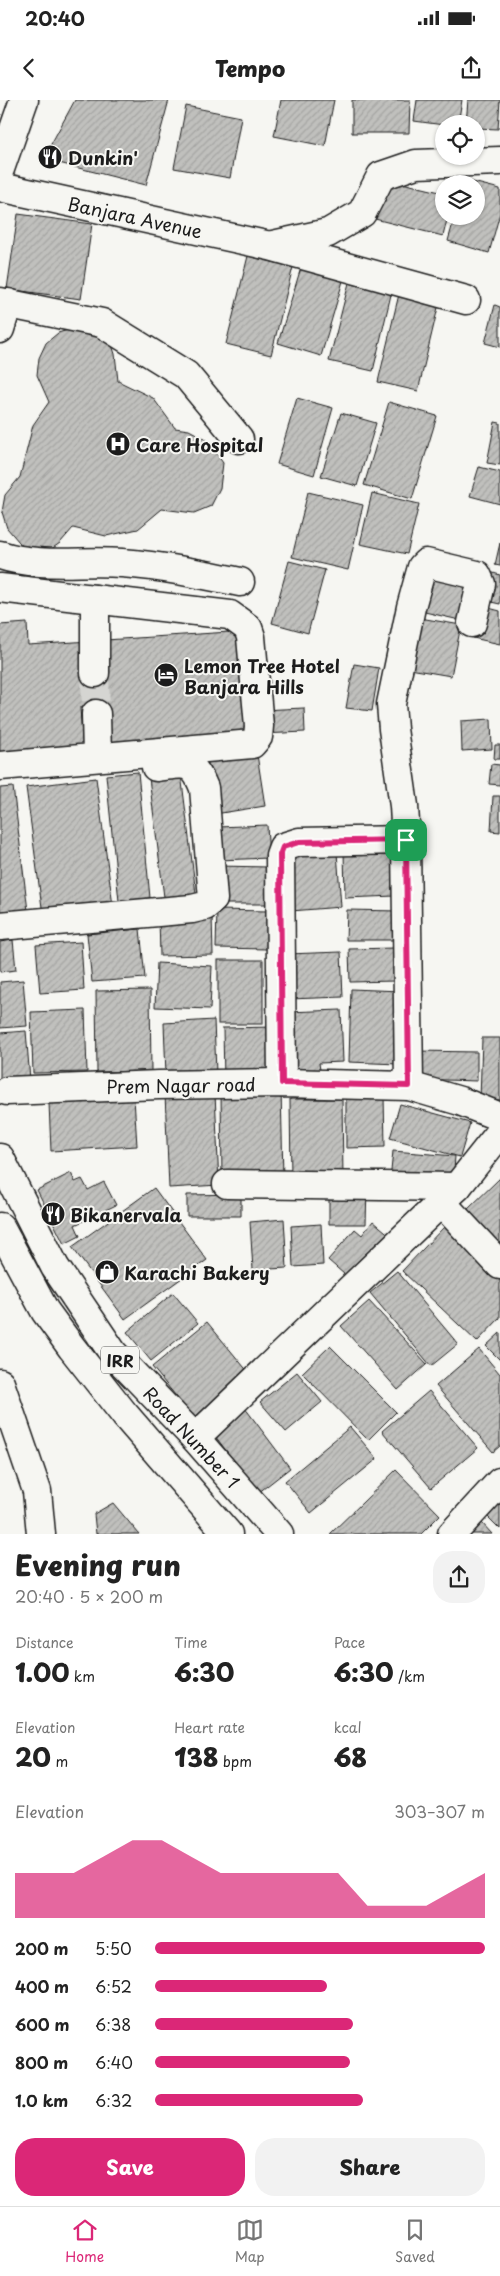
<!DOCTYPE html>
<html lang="en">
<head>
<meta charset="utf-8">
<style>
	:root { --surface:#fff; --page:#f2f2f2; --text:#222; --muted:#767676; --line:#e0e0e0; --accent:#db2777 }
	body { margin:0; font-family:"Playpen Sans",sans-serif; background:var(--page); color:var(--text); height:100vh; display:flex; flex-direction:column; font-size:19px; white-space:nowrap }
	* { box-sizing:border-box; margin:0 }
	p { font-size:16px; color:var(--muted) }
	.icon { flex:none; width:28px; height:28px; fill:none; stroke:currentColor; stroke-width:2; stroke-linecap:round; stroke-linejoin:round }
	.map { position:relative; height:1434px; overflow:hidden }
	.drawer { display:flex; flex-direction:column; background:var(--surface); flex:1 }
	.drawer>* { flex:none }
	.tools { position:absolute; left:435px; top:15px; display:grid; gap:10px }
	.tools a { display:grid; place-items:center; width:50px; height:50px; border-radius:50%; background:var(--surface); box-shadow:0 1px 4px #0004; font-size:25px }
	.pin { position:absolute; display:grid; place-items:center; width:42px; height:42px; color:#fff; margin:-21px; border-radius:10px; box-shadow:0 2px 8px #0006 }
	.round { display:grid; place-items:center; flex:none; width:52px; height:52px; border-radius:20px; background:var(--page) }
	.overview { display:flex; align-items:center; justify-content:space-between; height:85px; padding:0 15px }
	h1 { font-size:28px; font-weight:800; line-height:38px }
	.metrics { display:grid; grid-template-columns:repeat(3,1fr); gap:8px; height:85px; padding:5px 15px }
	.metrics div { display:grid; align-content:center }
	.metrics b { font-size:25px; font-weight:800 }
	.metrics small { font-size:14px; font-weight:400 }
	.metrics p { font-size:14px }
	.chart { height:140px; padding:10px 15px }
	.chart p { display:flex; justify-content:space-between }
	.chart svg { width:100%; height:90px; margin-top:5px; fill:var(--accent); opacity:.7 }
	.action { display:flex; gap:10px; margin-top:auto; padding:10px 15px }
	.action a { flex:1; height:58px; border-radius:20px; background:var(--accent); color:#fff; font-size:20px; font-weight:800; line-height:58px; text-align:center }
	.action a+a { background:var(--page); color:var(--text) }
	ul { padding:0 15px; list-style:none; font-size:16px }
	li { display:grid; grid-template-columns:80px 60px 1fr; align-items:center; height:38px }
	li i { height:12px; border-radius:6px; background:var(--accent) }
	.status { display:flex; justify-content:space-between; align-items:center; height:35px; padding:0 25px; background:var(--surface); direction:ltr }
	.status svg { height:14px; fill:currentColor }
	header { display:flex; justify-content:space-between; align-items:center; height:65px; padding:0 15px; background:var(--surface); font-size:22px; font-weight:800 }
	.tabs { display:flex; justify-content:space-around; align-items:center; height:70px; border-top:1px solid var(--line); background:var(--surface); font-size:14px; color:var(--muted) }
	.tabs a { display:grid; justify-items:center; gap:2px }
	.tabs .active { color:var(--accent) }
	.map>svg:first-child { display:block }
	.building { fill:url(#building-hatch); stroke:#1c1c1c }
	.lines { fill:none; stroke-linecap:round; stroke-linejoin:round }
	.minor-tunnel { stroke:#d5d5d2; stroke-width:28; stroke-dasharray:28 14; stroke-linecap:butt }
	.minor-casing { stroke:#1c1c1c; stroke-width:31 }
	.major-casing { stroke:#1c1c1c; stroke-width:31 }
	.minor { stroke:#f6f6f2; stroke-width:28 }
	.major { stroke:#f6f6f2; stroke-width:28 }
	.route-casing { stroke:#fff; stroke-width:10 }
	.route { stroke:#db2777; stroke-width:6 }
	.labels { text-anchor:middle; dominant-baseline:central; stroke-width:4; stroke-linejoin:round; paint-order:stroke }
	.shield { fill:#f6f6f2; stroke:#5d5d5c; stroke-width:1 }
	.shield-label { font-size:16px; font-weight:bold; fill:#1c1c1c }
	.poi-label { font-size:18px; font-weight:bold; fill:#1c1c1c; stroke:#f6f6f2; text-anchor:start }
	.street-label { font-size:18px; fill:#1c1c1c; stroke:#f6f6f2 }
</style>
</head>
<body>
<div class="status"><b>20:40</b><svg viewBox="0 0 49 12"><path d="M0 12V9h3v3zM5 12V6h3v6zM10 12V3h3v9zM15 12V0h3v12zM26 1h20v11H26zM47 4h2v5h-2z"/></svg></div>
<header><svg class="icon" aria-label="back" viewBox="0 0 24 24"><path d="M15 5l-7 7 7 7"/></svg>Tempo<svg class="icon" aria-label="share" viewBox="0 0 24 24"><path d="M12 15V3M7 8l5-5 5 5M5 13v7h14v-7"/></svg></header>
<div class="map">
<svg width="500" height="1434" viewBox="0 0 500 1434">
	<defs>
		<pattern id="building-hatch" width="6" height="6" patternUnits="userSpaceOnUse" patternTransform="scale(1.25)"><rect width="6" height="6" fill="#c0c0bd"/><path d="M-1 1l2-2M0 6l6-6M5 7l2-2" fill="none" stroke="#a4a4a2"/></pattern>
	</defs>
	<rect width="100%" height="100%" fill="#f6f6f2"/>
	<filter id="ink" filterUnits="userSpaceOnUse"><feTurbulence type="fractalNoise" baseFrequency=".02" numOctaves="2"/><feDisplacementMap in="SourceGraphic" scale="10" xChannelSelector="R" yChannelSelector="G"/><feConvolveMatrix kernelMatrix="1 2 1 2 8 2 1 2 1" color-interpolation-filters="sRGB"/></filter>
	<g filter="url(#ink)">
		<g class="building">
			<path d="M75,0H169L146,85L43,59Z"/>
			<path d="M281,0H334L325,46L274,36Z"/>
			<path d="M352,0H410L409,33H352Z"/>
			<path d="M417,0H462L458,24L444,25L414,21Z"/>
			<path d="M468,0H500L498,29L476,28V24H466Z"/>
			<path d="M186,6L241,17L230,78L174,68Z"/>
			<path d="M381,78L444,93V116H448L443,136L371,118Z"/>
			<path d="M465,80L500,89V113L489,153L448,141L455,116H476V84H464Z"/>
			<path d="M18,114L92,124L81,199L7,189Z"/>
			<path d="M248,156L293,167L271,255L226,244Z"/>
			<path d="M303,161L345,174L321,256L278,243Z"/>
			<path d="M351,175L393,186L373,271L329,261Z"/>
			<path d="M400,190L440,199L418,291L378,282Z"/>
			<path d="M495,205L500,207V247L485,243Z"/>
			<path d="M75,228L99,234L111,242L115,254L118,281L153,298L175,328L189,330L206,339L223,363L220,388L211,406L194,413L162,409L138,429L106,436L73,428L60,443L47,452L25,449L7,428L2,412L5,395L20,377L33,325L49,302L37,275L39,258L46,243L58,233Z"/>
			<path d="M297,298L333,308L314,375L277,364Z"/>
			<path d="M389,302L437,316L412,399L364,385Z"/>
			<path d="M341,313L376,323L357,386L321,376Z"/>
			<path d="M495,322L500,323V365L487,363Z"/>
			<path d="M479,367L500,372V404L470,396Z"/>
			<path d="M308,392L363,405L348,470L292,457Z"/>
			<path d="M372,393L419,404L407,454L360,444Z"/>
			<path d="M500,443V466L495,465Z"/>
			<path d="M289,461L325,470L308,533L272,523Z"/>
			<path d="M427,469L475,480L464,521L416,510Z"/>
			<path d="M490,472L500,475V504L482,500Z"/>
			<path d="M481,506L500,511V544L473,538Z"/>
			<path d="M414,517L461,525L451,576L404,568Z"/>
			<path d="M27,523L28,545L245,531L251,636L103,645L100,606L80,608L83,651L0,657V525Z"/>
			<path d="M354,564L379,568L372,611L346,608Z"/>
			<path d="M304,608L305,632L262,634L261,610Z"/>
			<path d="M491,619L492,649L462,651L461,621Z"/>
			<path d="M495,645H500V659H494Z"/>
			<path d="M256,648L265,706L215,714L206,656Z"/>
			<path d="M491,664L500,665V685L489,684Z"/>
			<path d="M138,672L150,798L119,801L106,675Z"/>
			<path d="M181,674L197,802L165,805L149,678Z"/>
			<path d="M96,678L113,806L43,815L26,687Z"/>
			<path d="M13,687L28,811L0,814V688Z"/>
			<path d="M493,696H500V732L491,731Z"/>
			<path d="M267,725L269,758L219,760L218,727Z"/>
			<path d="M394,749L395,796L345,798L344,751Z"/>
			<path d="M337,752L341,807L291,811L287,756Z"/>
			<path d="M217,766L268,767V804H216Z"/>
			<path d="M217,810L267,811V849L216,848Z"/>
			<path d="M347,810L399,811V840H346Z"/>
			<path d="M212,816L213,855L160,856L159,817Z"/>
			<path d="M140,829L145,878L92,882L87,834Z"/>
			<path d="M13,840L16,870L0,872V842Z"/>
			<path d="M81,842L84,890L40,893L36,845Z"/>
			<path d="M394,848L395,881L350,882L349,849Z"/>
			<path d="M341,852L343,897L289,899L287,854Z"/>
			<rect x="218" y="860" width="45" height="64"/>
			<path d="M157,863L212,866L210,909L155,907Z"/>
			<path d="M23,880L27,926L0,928V882Z"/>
			<path d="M351,889L401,891L398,964L349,962Z"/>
			<path d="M150,890L151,971L97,972L96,891Z"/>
			<path d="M85,910L87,972L33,973L31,912Z"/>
			<path d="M341,910L343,962L319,963L320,970L289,971L287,912Z"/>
			<path d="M214,920L216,973L166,975L164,923Z"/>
			<path d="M274,927L275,979L224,980L223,928Z"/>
			<path d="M26,931L30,980L0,983V933Z"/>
			<path d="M482,938H500V1000H480Z"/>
			<path d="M417,951L477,952V981L416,979Z"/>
			<path d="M281,989L283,1078L222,1079L221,991Z"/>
			<path d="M215,993L219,1085L169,1088L165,994Z"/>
			<path d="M346,996H384L385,1047L346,1048Z"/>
			<path d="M134,998L137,1046L51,1051L49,1003Z"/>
			<path d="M290,999H342L343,1079H291Z"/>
			<path d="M400,1004L470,1023L460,1057L390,1038Z"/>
			<path d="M393,1051L455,1056L453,1086L390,1081Z"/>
			<path d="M71,1073L75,1082L82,1079L88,1090L104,1082L116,1105L75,1125L80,1136L64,1144L37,1090Z"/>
			<path d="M500,1078V1143L467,1110Z"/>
			<path d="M329,1087H367L366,1124H329Z"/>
			<path d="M154,1088L207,1160L125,1219L72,1147Z"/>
			<path d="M241,1094V1116H187V1095Z"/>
			<path d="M284,1119L287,1168L253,1170L250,1122Z"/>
			<path d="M373,1121L392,1137L353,1182L328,1160L355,1129L362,1135Z"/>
			<path d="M321,1124L323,1165L293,1167L291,1126Z"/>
			<path d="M444,1127L500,1180V1218L477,1242L402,1171Z"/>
			<path d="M397,1171L458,1244L431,1266L370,1193Z"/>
			<path d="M173,1193L198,1223L151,1261L127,1232Z"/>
			<path d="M369,1201L427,1264L398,1290L341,1226Z"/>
			<path d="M207,1222L249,1273L194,1318L152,1267Z"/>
			<path d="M500,1233V1260L486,1246Z"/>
			<path d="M330,1246L396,1312L368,1340L302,1273Z"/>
			<path d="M479,1249L500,1274V1346L493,1352L436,1286Z"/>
			<path d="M297,1272L322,1302L286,1332L260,1302Z"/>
			<path d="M429,1291L478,1348L431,1388L382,1331Z"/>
			<path d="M245,1308L290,1368L258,1393L212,1332Z"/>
			<path d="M350,1327L377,1359L311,1413L285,1381Z"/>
			<path d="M396,1370L440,1415L421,1434H330Z"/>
			<path d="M500,1387V1429L479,1408Z"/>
			<path d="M113,1403L139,1434H96L94,1414Z"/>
			<path d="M482,1423L492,1434H472Z"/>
		</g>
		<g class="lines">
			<path class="minor-tunnel" d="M95,573L96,614"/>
			<defs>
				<g id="minor">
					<path d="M0,87L270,146L466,200"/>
					<path d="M273,145L328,133L362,113L381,76L416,64L500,61"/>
					<path d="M0,202L102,223L186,275L239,339"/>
					<path d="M0,229L8,203"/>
					<path d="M0,455C40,468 81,460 122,463C162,466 201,474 240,482"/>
					<path d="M0,488L230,515L248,528L251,537L259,626L258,637L252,644L0,666"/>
					<path d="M95,499V573"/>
					<path d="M96,614L97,657"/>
					<path d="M0,826L192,809L205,806L213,799L204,688C192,658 184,664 156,667"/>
					<path d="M282,983L280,755L283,747L299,742L406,740"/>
					<path d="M409,986L406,740L404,706L393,629L391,604L411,507L422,467L426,463L477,475L481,484L472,523"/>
					<path d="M7,991L159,985L282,983L409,986L460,1001L500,1017"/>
					<path d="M227,1084L457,1087"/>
					<path d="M441,1102L500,1165"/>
					<path d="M0,1283L37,1391L41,1434"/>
					<path d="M195,1338L457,1087L500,1033"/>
					<path d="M452,1434L500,1382"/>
				</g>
				<g id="major">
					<path d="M0,69L24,0"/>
					<path d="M0,1058L55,1167L113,1253L195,1338L279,1434"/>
					<path d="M0,1127L45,1211L72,1248L125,1315L228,1434"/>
				</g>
			</defs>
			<use href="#minor" class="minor-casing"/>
			<use href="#major" class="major-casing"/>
			<use href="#minor" class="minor"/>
			<use href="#major" class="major"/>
		</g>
	</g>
	<g class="lines" filter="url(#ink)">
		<defs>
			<path id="route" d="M406,740L409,986L282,983L280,755L283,747L299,742Z"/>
		</defs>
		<use href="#route" class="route-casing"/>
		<use href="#route" class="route"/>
	</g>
	<defs>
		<symbol id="restaurant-disc" viewBox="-11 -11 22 22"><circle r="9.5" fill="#1c1c1c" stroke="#f6f6f2"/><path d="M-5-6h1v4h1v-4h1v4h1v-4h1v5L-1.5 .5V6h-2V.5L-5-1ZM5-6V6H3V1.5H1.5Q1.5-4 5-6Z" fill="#fff"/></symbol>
		<symbol id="hospital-disc" viewBox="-11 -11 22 22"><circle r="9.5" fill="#1c1c1c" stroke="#f6f6f2"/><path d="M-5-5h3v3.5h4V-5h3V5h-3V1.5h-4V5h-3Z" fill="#fff"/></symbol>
		<symbol id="hotel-disc" viewBox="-11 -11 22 22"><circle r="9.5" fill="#1c1c1c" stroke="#f6f6f2"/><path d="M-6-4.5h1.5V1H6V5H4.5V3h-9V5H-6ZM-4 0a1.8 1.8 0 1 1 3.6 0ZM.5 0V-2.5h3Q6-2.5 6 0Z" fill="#fff"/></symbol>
		<symbol id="shop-disc" viewBox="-11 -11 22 22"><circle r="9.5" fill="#1c1c1c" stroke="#f6f6f2"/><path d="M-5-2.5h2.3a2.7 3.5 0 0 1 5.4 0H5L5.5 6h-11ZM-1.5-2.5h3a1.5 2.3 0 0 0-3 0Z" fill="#fff"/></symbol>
	</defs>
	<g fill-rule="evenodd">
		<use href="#restaurant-disc" x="36" y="43" width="28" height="28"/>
		<use href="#hospital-disc" x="104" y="330" width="28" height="28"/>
		<use href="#hotel-disc" x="152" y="561" width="28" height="28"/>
		<use href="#restaurant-disc" x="39" y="1100" width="28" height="28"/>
		<use href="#shop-disc" x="93" y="1158" width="28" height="28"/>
	</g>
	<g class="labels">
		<rect class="shield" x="101" y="1246.5" width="38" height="27" rx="4"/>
		<g class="shield-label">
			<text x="120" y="1260">IRR</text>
		</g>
		<g class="poi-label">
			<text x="68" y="57">Dunkin'</text>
			<text x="136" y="344">Care Hospital</text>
			<text x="184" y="565">Lemon Tree Hotel<tspan x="184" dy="21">Banjara Hills</tspan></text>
			<text x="70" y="1114">Bikanervala</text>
			<text x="124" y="1172">Karachi Bakery</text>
		</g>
		<g class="street-label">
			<text transform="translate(135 117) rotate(12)">Banjara Avenue</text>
			<text transform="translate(181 985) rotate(-1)">Prem Nagar road</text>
			<text transform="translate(192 1337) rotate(47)">Road Number 1</text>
		</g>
	</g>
</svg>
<div class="tools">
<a><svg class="icon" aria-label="locate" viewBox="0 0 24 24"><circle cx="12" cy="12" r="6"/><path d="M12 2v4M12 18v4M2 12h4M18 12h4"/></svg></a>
<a><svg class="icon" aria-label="layers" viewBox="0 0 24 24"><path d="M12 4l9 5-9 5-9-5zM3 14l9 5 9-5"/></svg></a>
</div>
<div class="pin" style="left:406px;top:740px;background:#1e9e55"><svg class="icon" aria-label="arrive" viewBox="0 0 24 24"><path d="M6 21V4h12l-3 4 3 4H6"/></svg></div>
</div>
<section class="drawer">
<div class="overview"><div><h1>Evening run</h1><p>20:40 · 5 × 200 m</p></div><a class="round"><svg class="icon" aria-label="share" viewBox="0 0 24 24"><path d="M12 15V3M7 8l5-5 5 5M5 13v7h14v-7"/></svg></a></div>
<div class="metrics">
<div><p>Distance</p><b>1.00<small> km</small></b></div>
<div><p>Time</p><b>6:30</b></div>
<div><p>Pace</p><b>6:30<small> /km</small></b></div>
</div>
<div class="metrics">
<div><p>Elevation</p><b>20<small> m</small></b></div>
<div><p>Heart rate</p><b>138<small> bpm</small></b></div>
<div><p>kcal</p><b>68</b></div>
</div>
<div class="chart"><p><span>Elevation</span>303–307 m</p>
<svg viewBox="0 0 160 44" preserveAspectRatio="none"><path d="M0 44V22L10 22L20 22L30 14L40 6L50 6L60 14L70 22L80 22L90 22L100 22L110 22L120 38L130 38L140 38L150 30L160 22V44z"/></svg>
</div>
<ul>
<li><b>200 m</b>5:50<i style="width:100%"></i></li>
<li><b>400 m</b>6:52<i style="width:52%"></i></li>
<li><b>600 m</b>6:38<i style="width:60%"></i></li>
<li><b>800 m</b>6:40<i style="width:59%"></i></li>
<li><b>1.0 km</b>6:32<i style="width:63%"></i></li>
</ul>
<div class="action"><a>Save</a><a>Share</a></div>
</section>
<nav class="tabs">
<a class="active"><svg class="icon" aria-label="home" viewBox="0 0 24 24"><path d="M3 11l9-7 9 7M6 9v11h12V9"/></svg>Home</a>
<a><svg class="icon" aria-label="map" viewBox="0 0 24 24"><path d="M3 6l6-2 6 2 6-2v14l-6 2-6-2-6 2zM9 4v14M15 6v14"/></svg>Map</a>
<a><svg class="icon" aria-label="saved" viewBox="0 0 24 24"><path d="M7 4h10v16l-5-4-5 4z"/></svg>Saved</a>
</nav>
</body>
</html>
